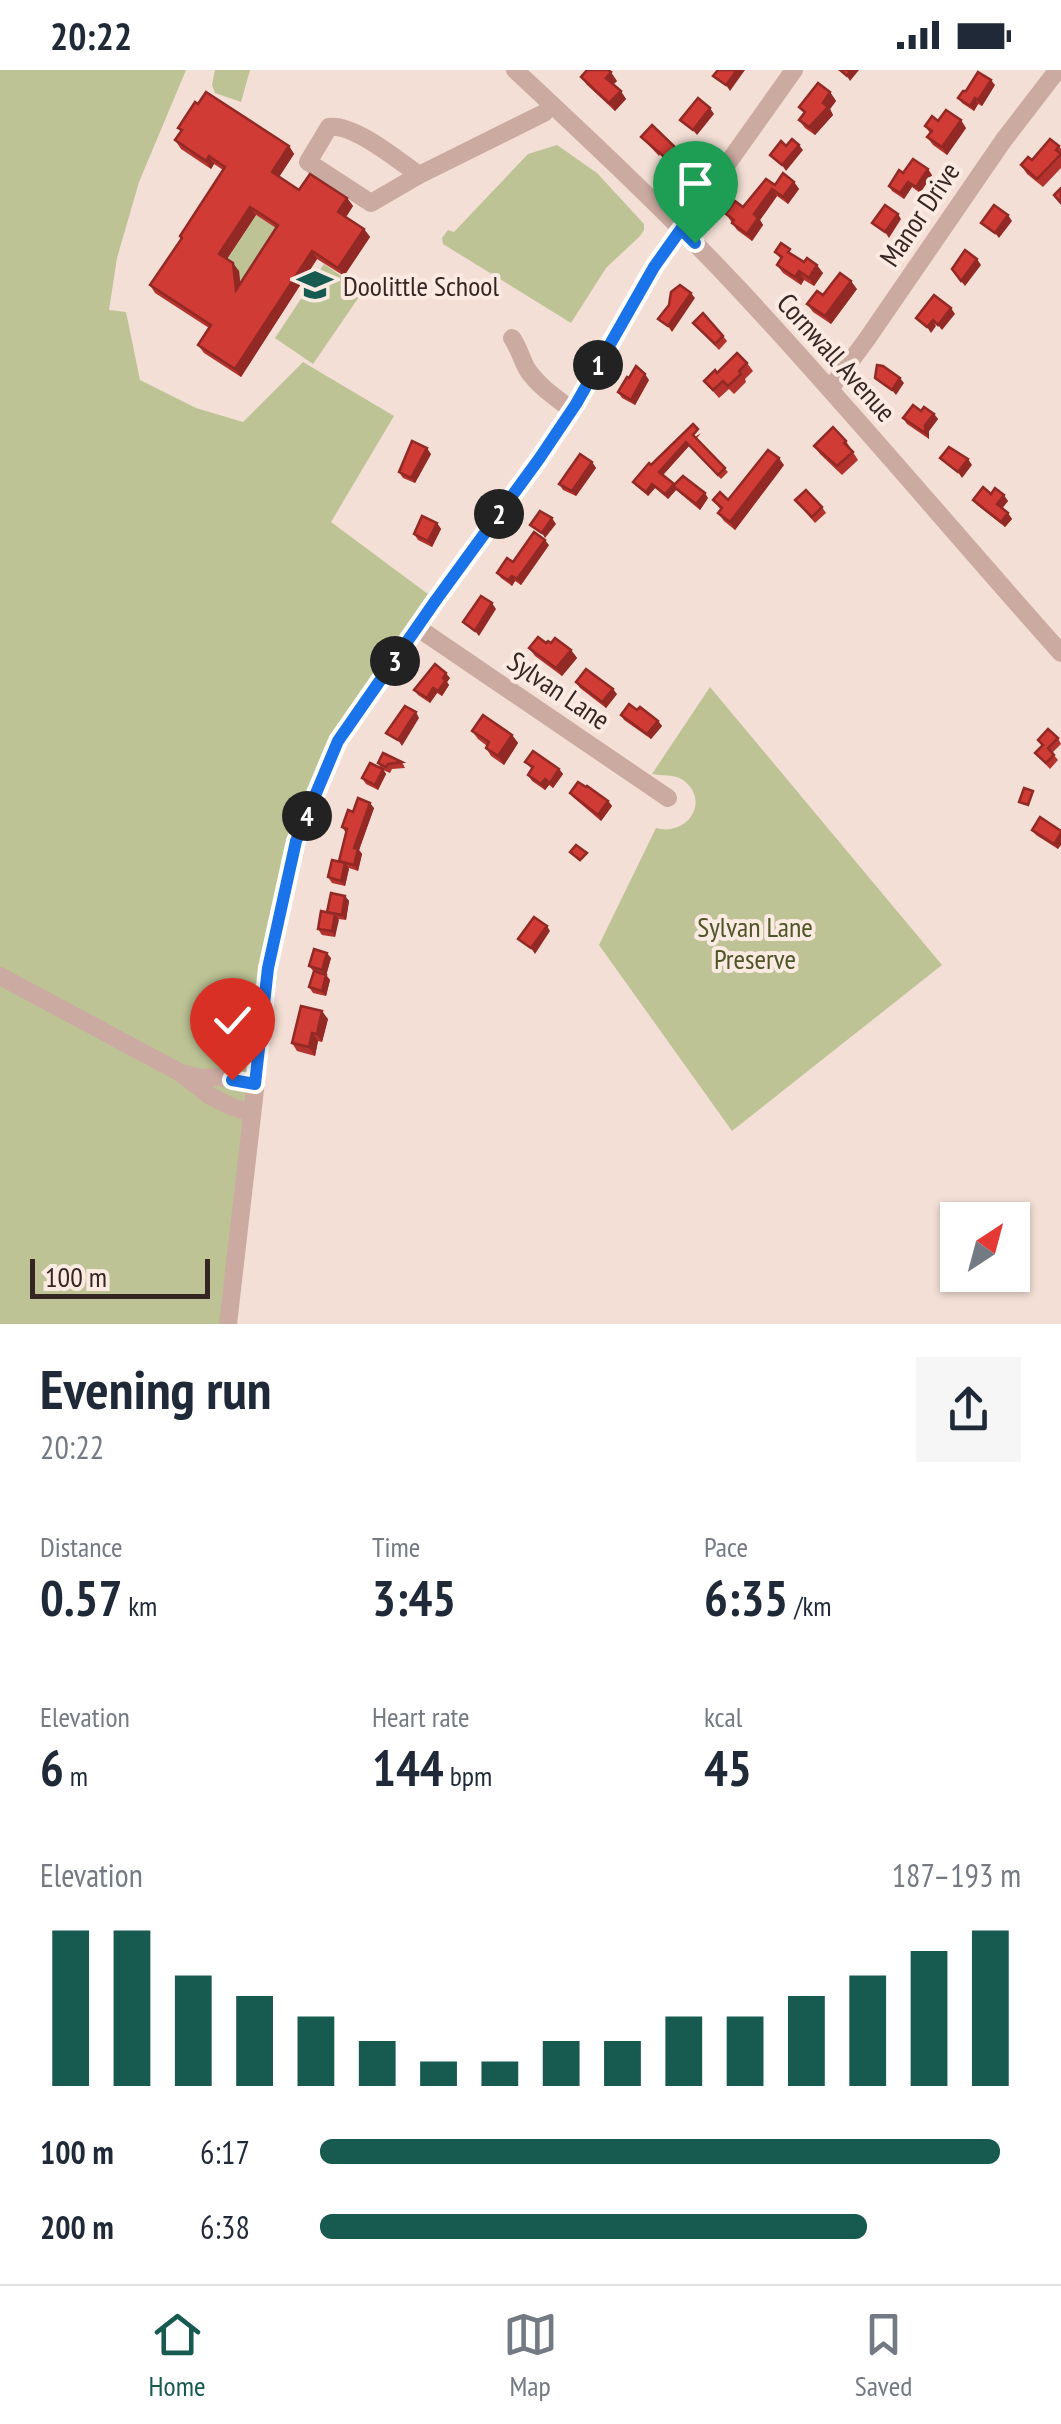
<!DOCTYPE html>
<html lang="en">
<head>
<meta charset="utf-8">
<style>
	:root { --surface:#fff; --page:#f6f6f7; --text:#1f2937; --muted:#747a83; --line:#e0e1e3; --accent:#175a50 }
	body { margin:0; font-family:"PT Sans Narrow",sans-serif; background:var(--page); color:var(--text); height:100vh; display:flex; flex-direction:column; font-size:38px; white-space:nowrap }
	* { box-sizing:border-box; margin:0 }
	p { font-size:32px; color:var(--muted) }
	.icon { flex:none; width:55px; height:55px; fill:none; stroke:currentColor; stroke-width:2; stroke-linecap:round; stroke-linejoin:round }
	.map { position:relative; height:1254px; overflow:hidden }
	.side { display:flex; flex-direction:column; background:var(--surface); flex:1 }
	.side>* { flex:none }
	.needle { width:65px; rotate:36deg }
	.controls { position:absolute; left:940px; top:1132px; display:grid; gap:20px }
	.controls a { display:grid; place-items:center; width:90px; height:90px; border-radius:0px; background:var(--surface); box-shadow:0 2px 8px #0004; font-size:50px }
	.scale { position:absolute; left:30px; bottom:25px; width:180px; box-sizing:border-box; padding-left:10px; border:5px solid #352624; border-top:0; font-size:28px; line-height:35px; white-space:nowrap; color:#352624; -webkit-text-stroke:8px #faeae2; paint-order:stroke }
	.pin { position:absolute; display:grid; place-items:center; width:85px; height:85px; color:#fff; margin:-102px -42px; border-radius:50% 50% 50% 0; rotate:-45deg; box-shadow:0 0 10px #0007 }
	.pin .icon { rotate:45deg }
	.km { position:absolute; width:50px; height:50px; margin:-25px; border-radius:50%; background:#222; color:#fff; font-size:28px; line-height:50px; text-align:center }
	.round { display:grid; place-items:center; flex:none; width:105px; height:105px; border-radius:0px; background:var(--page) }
	.head { display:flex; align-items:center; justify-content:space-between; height:170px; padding:0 40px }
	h1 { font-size:55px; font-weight:800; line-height:75px }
	.stats { display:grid; grid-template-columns:repeat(3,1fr); gap:15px; height:170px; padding:10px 40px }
	.stats div { display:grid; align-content:center }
	.stats b { font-size:50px; font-weight:800 }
	.stats small { font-size:28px; font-weight:400 }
	.stats p { font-size:28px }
	.chart { height:280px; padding:20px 40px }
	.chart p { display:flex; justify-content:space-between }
	.chart svg { width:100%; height:180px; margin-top:10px; stroke:var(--accent); stroke-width:6 }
	ul { padding:0 40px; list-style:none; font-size:32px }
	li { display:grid; grid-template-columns:160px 120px 1fr; align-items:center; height:75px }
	li i { height:25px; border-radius:12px; background:var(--accent) }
	.status { display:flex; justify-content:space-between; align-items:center; height:70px; padding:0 50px; background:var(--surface); direction:ltr }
	.status svg { height:28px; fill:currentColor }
	.tabs { display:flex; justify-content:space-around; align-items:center; height:140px; border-top:2px solid var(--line); background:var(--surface); font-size:28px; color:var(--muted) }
	.tabs a { display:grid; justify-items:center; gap:5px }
	.tabs .on { color:var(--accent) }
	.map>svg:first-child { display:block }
	.green { fill:#bdc395 }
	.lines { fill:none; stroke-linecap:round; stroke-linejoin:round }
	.minor { stroke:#cbaba1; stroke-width:18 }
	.wall { fill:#b4332e; fill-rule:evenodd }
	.shaded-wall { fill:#922925 }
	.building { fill:#d13b35; stroke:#922925; stroke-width:2.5; fill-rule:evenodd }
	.route-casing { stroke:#fff; stroke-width:20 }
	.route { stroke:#1a73e8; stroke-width:12 }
	.labels { text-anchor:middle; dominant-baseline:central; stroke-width:8; stroke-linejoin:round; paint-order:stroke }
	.street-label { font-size:28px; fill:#352624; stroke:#faeae2 }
	.poi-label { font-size:28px; fill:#352624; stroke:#faeae2; text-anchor:start }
	.park-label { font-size:28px; fill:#4e5526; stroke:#faeae2 }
</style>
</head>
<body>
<div class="status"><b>20:22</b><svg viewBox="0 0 49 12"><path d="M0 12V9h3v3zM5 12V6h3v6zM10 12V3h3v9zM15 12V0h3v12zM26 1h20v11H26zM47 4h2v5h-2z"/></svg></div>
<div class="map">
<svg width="1061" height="1254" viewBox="0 0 1061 1254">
	<rect width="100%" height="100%" fill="#f3dfd5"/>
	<g class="green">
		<path d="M0,0H186L139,112L117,188L109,240L126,242L140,310L196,338L243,352L303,292L394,346L331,452L436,530L338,671L296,771L269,898L228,1254H0Z"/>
		<path d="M215,0H250L241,32L215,23L212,15Z"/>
		<path d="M557,75L597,103L644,154V160L640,166L606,198L571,253L443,174L442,168L448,160L454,162L528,84Z"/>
		<path d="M256,145L284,163L245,215L238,211L240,205L237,199H221Z"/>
		<path d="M324,194L363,221L313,294L275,268Z"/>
		<path d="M710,617L942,895L732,1061L599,875L656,758C688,767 711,730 683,710C674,704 662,706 652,704Z"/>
	</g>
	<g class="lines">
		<g class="minor">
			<path d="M515,0C591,71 667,142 738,218C849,337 953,462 1061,583"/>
			<path d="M419,105L371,133L308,92L329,57C353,53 399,91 419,105L544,43L552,35"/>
			<path d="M512,268C519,278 521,288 527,299C538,316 556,328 572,340"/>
			<path d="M830,319L867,269L1003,71L1056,2"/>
			<path d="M418,558L668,728"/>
			<path d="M0,906L179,1002L210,1026L232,1037L252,1043"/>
			<path d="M185,1004L200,1008L218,1007L255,1014"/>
			<path d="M228,1254L269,898L296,771L338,671L436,530L539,389L576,333L654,197L794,0"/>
		</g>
	</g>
	<g class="wall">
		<path d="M581,7L617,11L613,14L626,29L615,41L587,15Z"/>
		<path d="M995,15L982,36L978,34L974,41L962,33L958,28Z"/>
		<path d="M830,22L836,31L830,39L833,45L815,65L805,58L799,50L804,43L799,37Z"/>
		<path d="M938,51L966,58L947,85L933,75L927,67L930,63L925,56Z"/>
		<path d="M178,58L289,76L294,84L279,107L299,120L347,128L353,136L346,147L364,159L370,167L344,206L317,189L241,307L204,283L198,275L209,258L155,223L150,215L182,169L180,166L223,100L214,94L211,99L181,79L175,70L181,62ZM256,145L276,158L240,214L239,201L227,189Z"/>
		<path d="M641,67L679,81L683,86L673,97L660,84L659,86Z"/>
		<path d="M1059,76L1061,79V98L1043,117L1027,104L1021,95Z"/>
		<path d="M903,103L932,105L920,123L912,117L904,129L892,121L889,116Z"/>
		<path d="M794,112L799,119L788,134L777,126L760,150L763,155L752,171L737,160L726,144L743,137L775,115Z"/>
		<path d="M775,182L795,186L823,203L814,216L804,210L801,215L783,203L777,195L781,189Z"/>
		<path d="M857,219L831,254L813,242L807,234L823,225Z"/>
		<path d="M693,253L723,266L727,271L719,280Z"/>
		<path d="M747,293L753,301L745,309L746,312L734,324L729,319L719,328L704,311L717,303Z"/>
		<path d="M629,308L649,310L635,335L622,328L618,322Z"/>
		<path d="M934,344L938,349L929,361V369L907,354L903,348Z"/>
		<path d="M701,363L697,368L728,402L721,409L689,376L663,405L674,415L708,428L700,440L676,420L668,429L655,418L648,426L636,416L633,412L651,395Z"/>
		<path d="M846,371L858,390L842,405L820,384L814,376Z"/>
		<path d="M431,384L415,413L403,408L399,402Z"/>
		<path d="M592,392L596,398L576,426L563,420L559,414Z"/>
		<path d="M784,395L735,460L724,451L718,443L721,440L713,430H728Z"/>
		<path d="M991,424L1008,431L1002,438L1012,449L1005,457L977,435L973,430Z"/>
		<path d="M795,430L822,437L826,443L815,453Z"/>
		<path d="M437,453L441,459L432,477L418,470L414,464Z"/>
		<path d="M549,475L521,515L515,511L512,516L501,508L497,503L513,492Z"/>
		<path d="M546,573L571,580L577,588L562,606L535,586L529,578Z"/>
		<path d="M450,608L447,612L449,615L442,626L437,623L430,633L418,625L414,620Z"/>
		<path d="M576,612L617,624L606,638L580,618Z"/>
		<path d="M637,640L658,651L662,656L651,669L624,650L621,645Z"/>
		<path d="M472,661L512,665L518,673L504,695L491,686L486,678L487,676L478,669Z"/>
		<path d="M1058,668L1061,674L1052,683L1058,690L1050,699L1035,683L1042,676L1038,670Z"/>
		<path d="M402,692L405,698L392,699L390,703L383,700L386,704L378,720L366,714L362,708L381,698L378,693Z"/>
		<path d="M525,692L559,699L563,704L553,718L549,715L545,720L532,711L528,705L532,699Z"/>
		<path d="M570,723L608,731L612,736L601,751L574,728Z"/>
		<path d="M374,738L359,780L362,784L358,801L349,798L345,816L332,813L328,807L339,792L346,763L342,757L353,742Z"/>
		<path d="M1032,760L1061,761L1058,779L1036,765Z"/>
		<path d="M345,826L349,831L346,850L338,849L335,867L322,865L318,859L327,843Z"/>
		<path d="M331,888L326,905L330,910L326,926L313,923L309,917L314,902L309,896Z"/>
		<path d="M328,949L322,972L318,971L315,986L297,981L292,973Z"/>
	</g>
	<g class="shaded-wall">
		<path d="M737,0H745L730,21L726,15Z"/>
		<path d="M851,0H859L850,11L847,6Z"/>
		<path d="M611,2L617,11L612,16L606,8Z"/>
		<path d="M991,10L995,15L982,36L978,30Z"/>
		<path d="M621,21L626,29L615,41L609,33Z"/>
		<path d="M830,22L836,31L830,39L833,45L815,65L809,57Z"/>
		<path d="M975,28L978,34L974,41L970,36Z"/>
		<path d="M710,38L714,44L697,65L693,60Z"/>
		<path d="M961,50L966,58L947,85L942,77Z"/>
		<path d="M799,75L803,80L786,101L782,95Z"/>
		<path d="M289,76L294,84L277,110L272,102Z"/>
		<path d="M679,81L683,86L673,97L669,91Z"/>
		<path d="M209,86L214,94L211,99L206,91Z"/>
		<path d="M928,99L932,105L920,123L916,117Z"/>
		<path d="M794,112L799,119L788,134L783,127Z"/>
		<path d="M908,112L912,117L904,129L900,123Z"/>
		<path d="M772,119L777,126L760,150L763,155L752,171L747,164L754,144Z"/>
		<path d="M347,128L353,136L344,150L338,142Z"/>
		<path d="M250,137L256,145L225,192L219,184Z"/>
		<path d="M898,144L901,149L889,168L885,162Z"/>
		<path d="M1008,145L1012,151L999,168L995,163Z"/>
		<path d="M364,159L370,167L344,206L338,198Z"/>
		<path d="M312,181L317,189L241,307L235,299Z"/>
		<path d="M977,189L981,195L965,216L961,211Z"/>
		<path d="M233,193L239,201L242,228L236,220Z"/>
		<path d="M817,195L823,203L814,216L809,208Z"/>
		<path d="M799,201L804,210L801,215L795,207Z"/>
		<path d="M851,211L857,219L831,254L825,246Z"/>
		<path d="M691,223L695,228L672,262L668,256Z"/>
		<path d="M951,238L955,244L942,260L938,255Z"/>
		<path d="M933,250L936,256L931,263L927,257Z"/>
		<path d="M645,304L649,310L635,335L631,330Z"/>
		<path d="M900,308L904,313L896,325L892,320Z"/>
		<path d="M934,344L938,349L929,361V369L925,363V355Z"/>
		<path d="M686,372L689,376L662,406L659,402Z"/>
		<path d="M427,378L431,384L415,413L411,408Z"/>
		<path d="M779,388L784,395L735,460L730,452Z"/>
		<path d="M968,389L972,395L962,408L958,402Z"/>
		<path d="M592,392L596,398L576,426L572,421Z"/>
		<path d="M652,414L655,418L648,426L646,422Z"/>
		<path d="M674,414L673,416L676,420L668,429L665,424Z"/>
		<path d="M705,423L708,428L700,440L696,434Z"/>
		<path d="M1004,425L1008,431L1001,440L997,434Z"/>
		<path d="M1008,443L1012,449L1005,457L1001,452Z"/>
		<path d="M552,448L556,454L545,468L542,463Z"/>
		<path d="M437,453L441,459L432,477L428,471Z"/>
		<path d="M545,470L549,475L521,515L517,509Z"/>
		<path d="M512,506L515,511L512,516L508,510Z"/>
		<path d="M492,533L496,539L479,566L475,561Z"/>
		<path d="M571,580L577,588L562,606L556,598Z"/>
		<path d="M446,603L450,608L447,612L449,615L442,626L438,621Z"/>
		<path d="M433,618L437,623L430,633L427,628Z"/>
		<path d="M613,619L617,624L606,638L602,632Z"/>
		<path d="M416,642L419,648L402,676L398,670Z"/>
		<path d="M658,651L662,656L651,669L647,664Z"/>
		<path d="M512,665L518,673L504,695L498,686Z"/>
		<path d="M383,699L386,704L378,720L375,715Z"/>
		<path d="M559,699L563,704L553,718L550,713Z"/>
		<path d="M545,709L549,715L545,720L541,714Z"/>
		<path d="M608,731L612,736L601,751L598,745Z"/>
		<path d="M370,733L374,738L359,780L362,784L358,801L354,795V778Z"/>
		<path d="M1061,763V775L1058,779L1054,774Z"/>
		<path d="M345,793L349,799L345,816L341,811Z"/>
		<path d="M345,826L349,831L346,850L342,845Z"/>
		<path d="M335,844L339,850L335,867L332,861Z"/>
		<path d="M547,856L550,861L535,884L531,878Z"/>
		<path d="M327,883L331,888L326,906L322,900Z"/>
		<path d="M326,905L330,910L326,926L322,921Z"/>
		<path d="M322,941L328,949L322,972L317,964Z"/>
		<path d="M312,963L318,971L315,986L309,977Z"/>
	</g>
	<g class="building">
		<path d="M587,0H608L611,2L606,8L621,21L609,33L581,7Z"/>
		<path d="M718,0H737L726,15L713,6Z"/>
		<path d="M840,0H851L847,6Z"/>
		<path d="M978,2L991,10L978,30L975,28L970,36L958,28L963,21H966Z"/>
		<path d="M818,13L830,22L823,33L828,37L809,57L799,50L805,42L799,37Z"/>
		<path d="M206,22L289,76L272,102L299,120L310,104L347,128L338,142L364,159L338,198L312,181L235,299L198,275L211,255L150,215L182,168L180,166L225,97L209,86L206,91L175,70L182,60L178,58L195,32L198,34ZM250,137L278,155L236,220L233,193L219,184Z"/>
		<path d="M698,28L710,38L693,60L680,50Z"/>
		<path d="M946,40L961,50L942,77L927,67L932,61L925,56L932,46L938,51Z"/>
		<path d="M652,55L679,81L669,91L641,67Z"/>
		<path d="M792,69L799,75L782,95L770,85L781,71L786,76Z"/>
		<path d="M1050,69L1059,76L1056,80L1061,84L1037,109L1021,95L1028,87L1032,90Z"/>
		<path d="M913,89L928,99L916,117L908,112L900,123L889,116L899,100L903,103Z"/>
		<path d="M783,103L794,112L783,127L772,119L754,144L758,148L747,164L732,153L734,150L726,144L735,131L743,137L766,109L775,115Z"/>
		<path d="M1061,118V133L1054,125Z"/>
		<path d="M885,135L898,144L885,162L872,153Z"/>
		<path d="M994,135L1008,145L995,163L981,153Z"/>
		<path d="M781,173L790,179L788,182L804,192L807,188L817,195L809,208L799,201L795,207L777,195L782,187L775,182Z"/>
		<path d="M965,180L977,189L961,211L952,199Z"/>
		<path d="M840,203L851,211L825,246L807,234L817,221L823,225Z"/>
		<path d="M680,215L691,223L668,256L658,249L669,235L671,222Z"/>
		<path d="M934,225L951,238L938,255L933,250L927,257L916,248Z"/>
		<path d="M703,243L723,266L715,274L693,253Z"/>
		<path d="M737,283L747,293L739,301L741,304L728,316L723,311L713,320L704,311L715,300L717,303Z"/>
		<path d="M877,295L883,296L900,308L892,320L875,308Z"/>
		<path d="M636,296L645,304L631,330L618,322L627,307L629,308Z"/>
		<path d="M913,335L921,341L924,337L934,344L925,355V363L903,348Z"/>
		<path d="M693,354L698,359L693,365L725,398L718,405L686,372L659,402L674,414L665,424L652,414L646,422L633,412L649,393L651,395Z"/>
		<path d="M833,357L846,371L844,373L853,382L837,396L814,376Z"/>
		<path d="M412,371L427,378L411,408L399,402Z"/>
		<path d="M949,377L968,389L958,402L940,388Z"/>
		<path d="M768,380L779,388L730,452L718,443L722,438L713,430L720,422L728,430Z"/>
		<path d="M580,384L592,392L572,421L559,414Z"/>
		<path d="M683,406L705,423L696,434L673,416Z"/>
		<path d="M983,417L991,424L995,418L1004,425L997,434L1008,443L1001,452L973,430Z"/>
		<path d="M806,420L822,437L812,447L795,430Z"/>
		<path d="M540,441L552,448L542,463L530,455Z"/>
		<path d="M422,446L437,453L428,471L414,464Z"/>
		<path d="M534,462L545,470L517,509L512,506L508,510L497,503L507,488L513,492Z"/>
		<path d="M481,526L492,533L475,561L463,552Z"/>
		<path d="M538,567L546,573L548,571L551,573L555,568L571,580L556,598L529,578Z"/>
		<path d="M435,594L446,603L443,608L446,610L438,621L433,618L427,628L414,620Z"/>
		<path d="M586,599L613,619L602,632L576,612Z"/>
		<path d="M629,634L637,640L640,637L658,651L647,664L621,645Z"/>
		<path d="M405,636L416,642L398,670L386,663Z"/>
		<path d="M483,645L512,665L498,686L486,678L489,672L472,661Z"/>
		<path d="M1048,659L1058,668L1048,678L1054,685L1046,693L1035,683L1043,675L1038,670Z"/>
		<path d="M533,681L559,699L550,713L545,709L541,714L528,705L533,697L525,692Z"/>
		<path d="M383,683L402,692L388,694L386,697L378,693Z"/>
		<path d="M370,693L383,699L375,715L362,708Z"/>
		<path d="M578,712L586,717L587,716L608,731L598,745L570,723Z"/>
		<path d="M1024,718L1033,721L1028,735L1019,732Z"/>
		<path d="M358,728L370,733L354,778L358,779L354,795L339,791L347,759L342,757L348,740L353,742Z"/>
		<path d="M1040,747L1061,761V763L1054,774L1032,760Z"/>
		<path d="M576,775L587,783L580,790L570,782Z"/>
		<path d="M332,790L345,793L341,811L328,807Z"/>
		<path d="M331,823L345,826L342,845L327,842Z"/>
		<path d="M321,841L335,844L332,861L318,859Z"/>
		<path d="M534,847L547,856L531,878L518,869Z"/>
		<path d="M314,879L327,883L322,900L309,896Z"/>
		<path d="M314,901L326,905L322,921L309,917Z"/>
		<path d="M301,936L322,941L317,964L312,963L309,977L292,973Z"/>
	</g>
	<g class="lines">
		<defs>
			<path id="route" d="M232,1010L255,1014L268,898L296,771L338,671L436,530L539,389L576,334L654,197L681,159L695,173"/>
		</defs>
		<use href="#route" class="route-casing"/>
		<use href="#route" class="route"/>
	</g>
	<defs>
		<symbol id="school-bare" viewBox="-9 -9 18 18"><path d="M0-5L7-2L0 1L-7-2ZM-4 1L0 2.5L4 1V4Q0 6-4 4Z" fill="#175a50" stroke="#faeae2" stroke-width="2.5" paint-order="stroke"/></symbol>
	</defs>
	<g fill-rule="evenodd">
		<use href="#school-bare" x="290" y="190" width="50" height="50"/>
	</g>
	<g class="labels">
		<g class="street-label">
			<text transform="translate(919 144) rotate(-56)">Manor Drive</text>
			<text transform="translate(837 287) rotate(48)">Cornwall Avenue</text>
			<text transform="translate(559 620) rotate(34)">Sylvan Lane</text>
		</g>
		<g class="poi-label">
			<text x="343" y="215">Doolittle School</text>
		</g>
		<g class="park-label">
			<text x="755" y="856">Sylvan Lane<tspan x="755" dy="32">Preserve</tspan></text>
		</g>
	</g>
</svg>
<div class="controls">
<a><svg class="needle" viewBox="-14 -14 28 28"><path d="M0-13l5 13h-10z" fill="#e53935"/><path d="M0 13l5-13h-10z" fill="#747a83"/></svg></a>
</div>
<div class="scale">100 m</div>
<div class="pin" style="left:695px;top:173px;background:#1e9e55"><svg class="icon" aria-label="arrive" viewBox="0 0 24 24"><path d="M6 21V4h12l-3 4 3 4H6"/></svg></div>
<div class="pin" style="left:232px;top:1010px;background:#d93025"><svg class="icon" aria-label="check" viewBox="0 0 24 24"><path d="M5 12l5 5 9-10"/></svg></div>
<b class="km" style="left:598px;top:295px">1</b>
<b class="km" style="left:499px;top:444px">2</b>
<b class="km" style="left:395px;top:591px">3</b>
<b class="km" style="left:307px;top:746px">4</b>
</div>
<section class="side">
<div class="head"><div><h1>Evening run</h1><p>20:22</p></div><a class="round"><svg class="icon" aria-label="share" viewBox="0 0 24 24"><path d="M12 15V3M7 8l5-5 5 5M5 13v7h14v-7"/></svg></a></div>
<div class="stats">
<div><p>Distance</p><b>0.57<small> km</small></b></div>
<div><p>Time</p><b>3:45</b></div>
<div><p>Pace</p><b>6:35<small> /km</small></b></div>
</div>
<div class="stats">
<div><p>Elevation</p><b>6<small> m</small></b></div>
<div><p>Heart rate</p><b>144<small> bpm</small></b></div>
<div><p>kcal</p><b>45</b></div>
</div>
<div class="chart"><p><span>Elevation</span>187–193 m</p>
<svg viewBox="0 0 160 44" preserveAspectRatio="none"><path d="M5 44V6M15 44V6M25 44V17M35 44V22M45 44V27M55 44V33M65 44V38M75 44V38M85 44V33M95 44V33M105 44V27M115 44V27M125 44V22M135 44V17M145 44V11M155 44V6"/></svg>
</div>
<ul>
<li><b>100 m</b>6:17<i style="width:97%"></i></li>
<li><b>200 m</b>6:38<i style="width:78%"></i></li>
</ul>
</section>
<nav class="tabs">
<a class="on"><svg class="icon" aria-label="home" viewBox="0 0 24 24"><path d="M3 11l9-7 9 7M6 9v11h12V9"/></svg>Home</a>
<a><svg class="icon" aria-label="map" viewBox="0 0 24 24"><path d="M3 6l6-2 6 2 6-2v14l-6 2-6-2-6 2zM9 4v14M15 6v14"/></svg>Map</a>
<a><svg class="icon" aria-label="saved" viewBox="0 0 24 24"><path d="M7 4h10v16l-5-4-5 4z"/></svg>Saved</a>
</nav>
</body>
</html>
